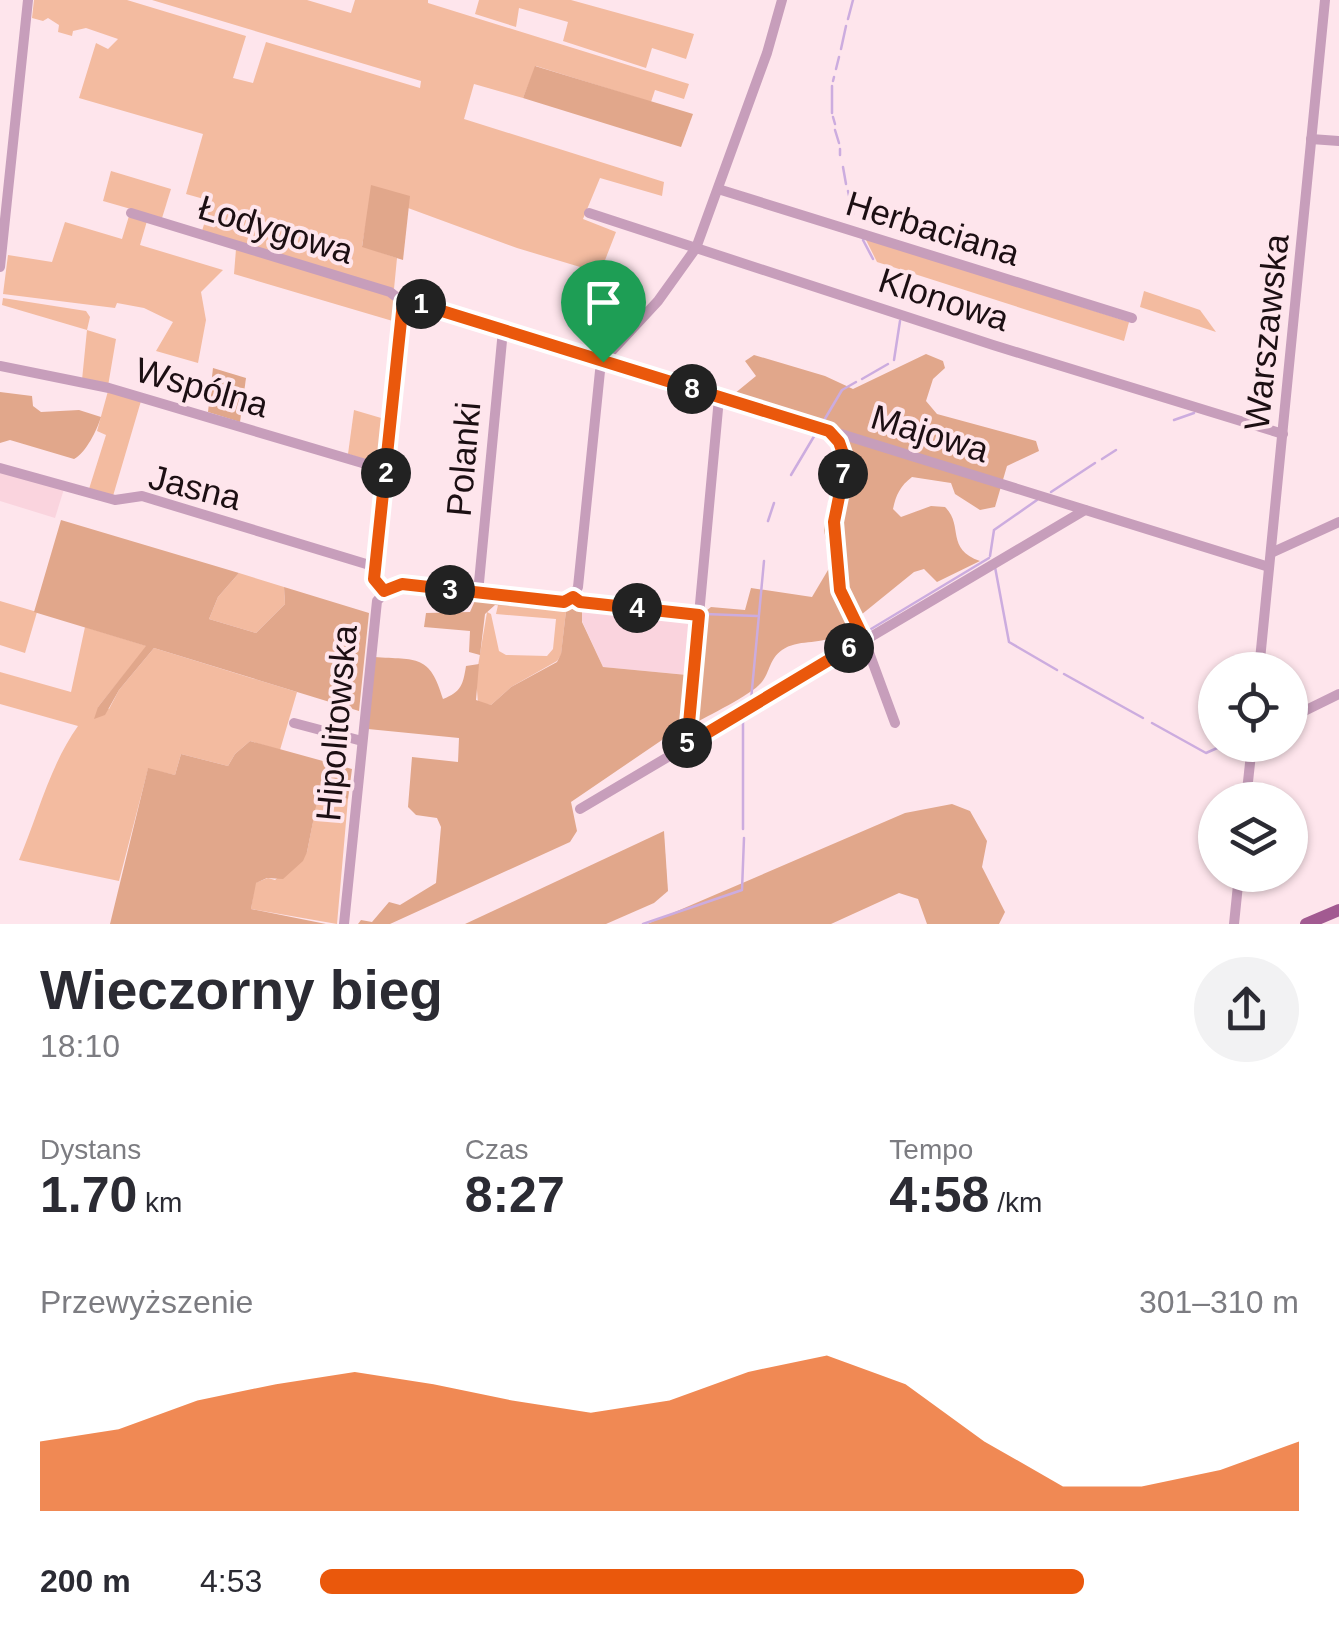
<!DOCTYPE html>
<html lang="pl">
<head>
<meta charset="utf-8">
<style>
	:root { --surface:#fff; --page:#f2f2f3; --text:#2b2b33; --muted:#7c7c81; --accent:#ea580c }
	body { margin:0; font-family:Arial,sans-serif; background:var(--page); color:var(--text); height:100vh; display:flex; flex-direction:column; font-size:38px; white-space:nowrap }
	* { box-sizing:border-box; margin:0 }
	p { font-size:32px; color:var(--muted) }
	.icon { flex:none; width:55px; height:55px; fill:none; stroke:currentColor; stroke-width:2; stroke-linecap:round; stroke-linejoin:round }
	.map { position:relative; height:924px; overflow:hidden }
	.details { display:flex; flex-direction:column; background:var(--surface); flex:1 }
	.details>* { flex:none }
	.fabs { position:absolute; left:1198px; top:652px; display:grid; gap:20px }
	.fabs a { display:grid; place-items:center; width:110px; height:110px; border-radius:50%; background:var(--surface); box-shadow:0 2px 8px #0004; font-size:50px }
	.pin { position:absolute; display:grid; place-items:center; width:85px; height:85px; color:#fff; margin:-102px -42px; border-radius:50% 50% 50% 0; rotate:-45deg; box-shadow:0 0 10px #0007 }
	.pin .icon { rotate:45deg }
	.km { position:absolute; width:50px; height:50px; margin:-25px; border-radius:50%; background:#222; color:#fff; font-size:28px; line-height:50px; text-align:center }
	.round { display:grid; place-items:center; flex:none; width:105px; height:105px; border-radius:52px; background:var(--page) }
	.head { display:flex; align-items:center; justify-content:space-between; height:170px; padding:0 40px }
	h1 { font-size:55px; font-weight:600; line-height:75px }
	.stats { display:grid; grid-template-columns:repeat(3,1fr); gap:15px; height:170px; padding:10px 40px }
	.stats div { display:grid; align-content:center }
	.stats b { font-size:50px; font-weight:600 }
	.stats small { font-size:28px; font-weight:400 }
	.stats p { font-size:28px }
	.chart { height:280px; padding:20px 40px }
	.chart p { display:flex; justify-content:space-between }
	.chart svg { width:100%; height:180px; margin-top:10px; fill:var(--accent); opacity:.7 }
	ul { padding:0 40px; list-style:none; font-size:32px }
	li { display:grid; grid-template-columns:160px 120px 1fr; align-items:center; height:75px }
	li i { height:25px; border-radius:12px; background:var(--accent) }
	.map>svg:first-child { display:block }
	.built { fill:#fad4de }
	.green { fill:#f3bba0 }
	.forest { fill:#e1a78b }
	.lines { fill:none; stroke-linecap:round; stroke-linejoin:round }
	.stream { stroke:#ccacdf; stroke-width:2.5 }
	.minor { stroke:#c79ebb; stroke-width:10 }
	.major { stroke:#a25a91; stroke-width:12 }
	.route-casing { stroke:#fff; stroke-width:20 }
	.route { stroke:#ea580c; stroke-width:12 }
	.labels { text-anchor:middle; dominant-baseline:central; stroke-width:8; stroke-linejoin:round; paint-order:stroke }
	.street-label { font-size:35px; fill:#1c0f13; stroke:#fee5ec }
</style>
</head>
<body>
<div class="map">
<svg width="1339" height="924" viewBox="0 0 1339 924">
	<rect width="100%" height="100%" fill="#fee5ec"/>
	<g class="built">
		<path d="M0,471L64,489L55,518L0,501Z"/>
		<path d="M582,607L694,618L688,675L603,667L582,621Z"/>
	</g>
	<g class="green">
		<path d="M34,0H127L246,36L233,78L253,83L266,42L420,88L421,81L152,0H307L351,13L355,0H428V3L689,84L684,99L655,90L651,102L536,66L523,98L474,84L464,119L664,182L662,196L600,178L583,219L616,232L600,273L517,248L408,208L409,196L369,207L362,246L397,258L394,289L202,231L211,201L186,194L203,134L79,98L96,43L108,49L118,39L86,28L73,31L72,36L58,32L59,25L48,18L43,21L32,18Z"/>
		<path d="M479,0H571L694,34L686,59L652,48L646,68L563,41L568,22L519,8L516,27L475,14Z"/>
		<path d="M111,171L171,189L162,218L103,201Z"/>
		<path d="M129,216L147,221L140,245L223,270L201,292L206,320L198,363L156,351L173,322L144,308L117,303L115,308L3,294L8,255L52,262L65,222L122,239Z"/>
		<path d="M865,238L1129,322L1124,341L877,262Z"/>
		<path d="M236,249L395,298L398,305L396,322L234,274Z"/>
		<path d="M1144,291L1200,310L1216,332L1140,307Z"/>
		<path d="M3,298L86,311L90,317L87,330L116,339L108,386L82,380L87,330L2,305Z"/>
		<path d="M108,391L141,401L113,496L89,489L106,435L97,431Z"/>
		<path d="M354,410L388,420L383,465L348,454Z"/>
		<path d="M239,573L284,587L285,604L256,633L209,619L218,597Z"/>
		<path d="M0,601L37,612L25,653L0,645Z"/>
		<path d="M498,605L566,611L561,655L557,661L511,687L491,705L478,703L476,678L487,612L491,614L499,651L506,655L547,656L553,649L556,619L496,614Z"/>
		<path d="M85,627L147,646L98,707L109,709L119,690L154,648L297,692L280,750L250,741L235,754L228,766L181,754L175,775L148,769L119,881L19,860C38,815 50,765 78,726L0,704V672L71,692Z"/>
		<path d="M319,791L348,799L337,924L251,909L255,883L268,878L275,880L307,852Z"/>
	</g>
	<g class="forest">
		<path d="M535,66L693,114L681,147L523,98Z"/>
		<path d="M371,185L410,196L403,260L362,247Z"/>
		<path d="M926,354L943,361L945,368L933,379L926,401L937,414L1036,441L1039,451L1007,466L995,507L980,510L955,494L951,483L912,477C900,486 896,495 893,509L901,517L931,506L945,507C964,525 945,549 980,561L937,582L924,569L914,572L835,636C818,645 798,639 782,650C769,659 770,673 761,683C751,695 707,716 692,725L677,721L662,740L571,802L577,831L570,842L390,924H358L361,920L372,922L389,902L400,905L436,883L441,827L437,818L416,815L408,807L412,757L458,762L459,738L368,729L374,657C417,660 430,654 443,699C461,692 463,685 466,666L479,664L476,700L491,705L511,687L557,662L561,654L566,611L495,605L485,614L480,655L469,652L470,631L424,627L426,613L470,612L477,596L582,607V622L603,667L687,675L693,621L711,607L745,610L751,588L812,597L831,565L824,530L839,431L734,394L756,376L745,361L754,355L825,376L853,389Z"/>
		<path d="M213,368L246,378L240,422L208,412Z"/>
		<path d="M0,392L32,396L33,406L41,412L79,410L101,417C97,430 86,453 74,459L10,440L0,443Z"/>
		<path d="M61,520L239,573L218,597L209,619L256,633L285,604L284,587L369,613L359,711L154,648L119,690L105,715L94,719L98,707L146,646L34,612Z"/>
		<path d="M250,741L352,769L348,799L319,792L307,852L303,861L283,879L267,878L256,883L251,909L326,924H110L148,768L175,775L181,754L228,766L235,754Z"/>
		<path d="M952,804L970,811L987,841L982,867L1005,912L999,924H927L918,899L899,893L831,924H647L905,813Z"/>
		<path d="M664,831L668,891L654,903L606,924H465Z"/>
	</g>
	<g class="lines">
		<g class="stream">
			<path d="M848,19L853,0"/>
			<path d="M841,49L846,26"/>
			<path d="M836,69L839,57"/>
			<path d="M833,81L834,77"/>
			<path d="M832,86V113"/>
			<path d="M833,117L835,124"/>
			<path d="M835,130L839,143"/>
			<path d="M840,149V155"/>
			<path d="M843,167L846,184"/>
			<path d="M848,191L853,214"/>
			<path d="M863,240L873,259"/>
			<path d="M894,360L900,321"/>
			<path d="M862,379L888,364"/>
			<path d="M1174,420L1194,413"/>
			<path d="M823,422L842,390L856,382"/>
			<path d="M1102,459L1116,450"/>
			<path d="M791,475L816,433"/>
			<path d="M1051,492L1095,463"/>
			<path d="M768,521L774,503"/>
			<path d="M990,556L994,530L1037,500"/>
			<path d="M995,567L1009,642L1057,670"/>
			<path d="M705,614L757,616"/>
			<path d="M866,632L989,558"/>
			<path d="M1064,674L1143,718"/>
			<path d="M751,700L764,561"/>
			<path d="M743,708L751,700L858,636"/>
			<path d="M743,717V829"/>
			<path d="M1152,723L1206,753L1224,745"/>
			<path d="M643,924L742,890L744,838"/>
		</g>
		<g class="minor">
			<path d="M1311,139L1339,141"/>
			<path d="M718,189L1132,318"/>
			<path d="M131,213L390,292L403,302"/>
			<path d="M589,213L993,345L1283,434"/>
			<path d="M0,267L28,0"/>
			<path d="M403,302L413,301L1269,567"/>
			<path d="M0,366L109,388L386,470"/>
			<path d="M830,432L839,442L846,462L834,522L839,590L864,639L895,723"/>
			<path d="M0,468L115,500L142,496L376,567"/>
			<path d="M1271,553L1339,522"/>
			<path d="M384,591L375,576L403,302"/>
			<path d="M478,593L503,330"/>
			<path d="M573,597L580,602L699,615"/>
			<path d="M1259,670L1325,0"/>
			<path d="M1290,718L1339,694"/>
			<path d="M294,723L362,741"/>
			<path d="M687,745L719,398"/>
			<path d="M1246,800L1252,745"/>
			<path d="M580,809L1085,510"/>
			<path d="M344,924L377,601L391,586L402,584L564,602L573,597L578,587L600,371L607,356L658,301L696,248L767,53L782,0"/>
			<path d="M1234,924L1239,875"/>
		</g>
		<path class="major" d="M1306,924L1339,910"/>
	</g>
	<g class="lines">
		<defs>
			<path id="route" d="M403,302H413L829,431L839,442L846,462L834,522L840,590L864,639L687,745L699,615L580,602L573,597L564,602L402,584L384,591L374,579Z"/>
		</defs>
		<use href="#route" class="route-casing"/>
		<use href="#route" class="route"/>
	</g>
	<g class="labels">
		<g class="street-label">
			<text transform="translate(933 228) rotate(17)">Herbaciana</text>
			<text transform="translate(276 229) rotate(17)">Łodygowa</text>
			<text transform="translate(944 299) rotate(18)">Klonowa</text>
			<text transform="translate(1266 332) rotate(-84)">Warszawska</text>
			<text transform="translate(202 387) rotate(16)">Wspólna</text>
			<text transform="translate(930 433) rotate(17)">Majowa</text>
			<text transform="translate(463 459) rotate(-85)">Polanki</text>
			<text transform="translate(195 487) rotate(14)">Jasna</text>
			<text transform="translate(336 723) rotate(-85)">Hipolitowska</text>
		</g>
	</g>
</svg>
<div class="fabs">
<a><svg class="icon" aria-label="locate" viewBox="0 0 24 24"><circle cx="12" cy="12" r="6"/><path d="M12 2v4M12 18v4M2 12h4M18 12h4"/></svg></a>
<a><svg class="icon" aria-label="layers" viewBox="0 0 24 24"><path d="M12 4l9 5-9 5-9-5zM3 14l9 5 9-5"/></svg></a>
</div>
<div class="pin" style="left:603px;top:362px;background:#1e9e55"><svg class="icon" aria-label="arrive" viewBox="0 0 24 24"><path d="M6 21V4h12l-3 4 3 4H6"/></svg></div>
<b class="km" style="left:421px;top:304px">1</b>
<b class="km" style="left:386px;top:473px">2</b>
<b class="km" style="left:450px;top:590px">3</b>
<b class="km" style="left:637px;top:608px">4</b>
<b class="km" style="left:687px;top:743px">5</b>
<b class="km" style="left:849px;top:648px">6</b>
<b class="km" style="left:843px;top:474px">7</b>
<b class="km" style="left:692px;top:389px">8</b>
</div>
<section class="details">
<div class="head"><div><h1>Wieczorny bieg</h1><p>18:10</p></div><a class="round"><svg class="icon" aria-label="share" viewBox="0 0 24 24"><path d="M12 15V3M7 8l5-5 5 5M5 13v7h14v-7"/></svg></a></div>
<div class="stats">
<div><p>Dystans</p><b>1.70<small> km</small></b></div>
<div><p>Czas</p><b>8:27</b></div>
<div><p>Tempo</p><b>4:58<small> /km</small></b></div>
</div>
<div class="chart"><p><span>Przewyższenie</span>301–310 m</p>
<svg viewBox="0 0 160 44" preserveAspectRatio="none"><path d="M0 44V27L10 24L20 17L30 13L40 10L50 13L60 17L70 20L80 17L90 10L100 6L110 13L120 27L130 38L140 38L150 34L160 27V44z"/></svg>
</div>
<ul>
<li><b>200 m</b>4:53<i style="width:78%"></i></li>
</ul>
</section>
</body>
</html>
